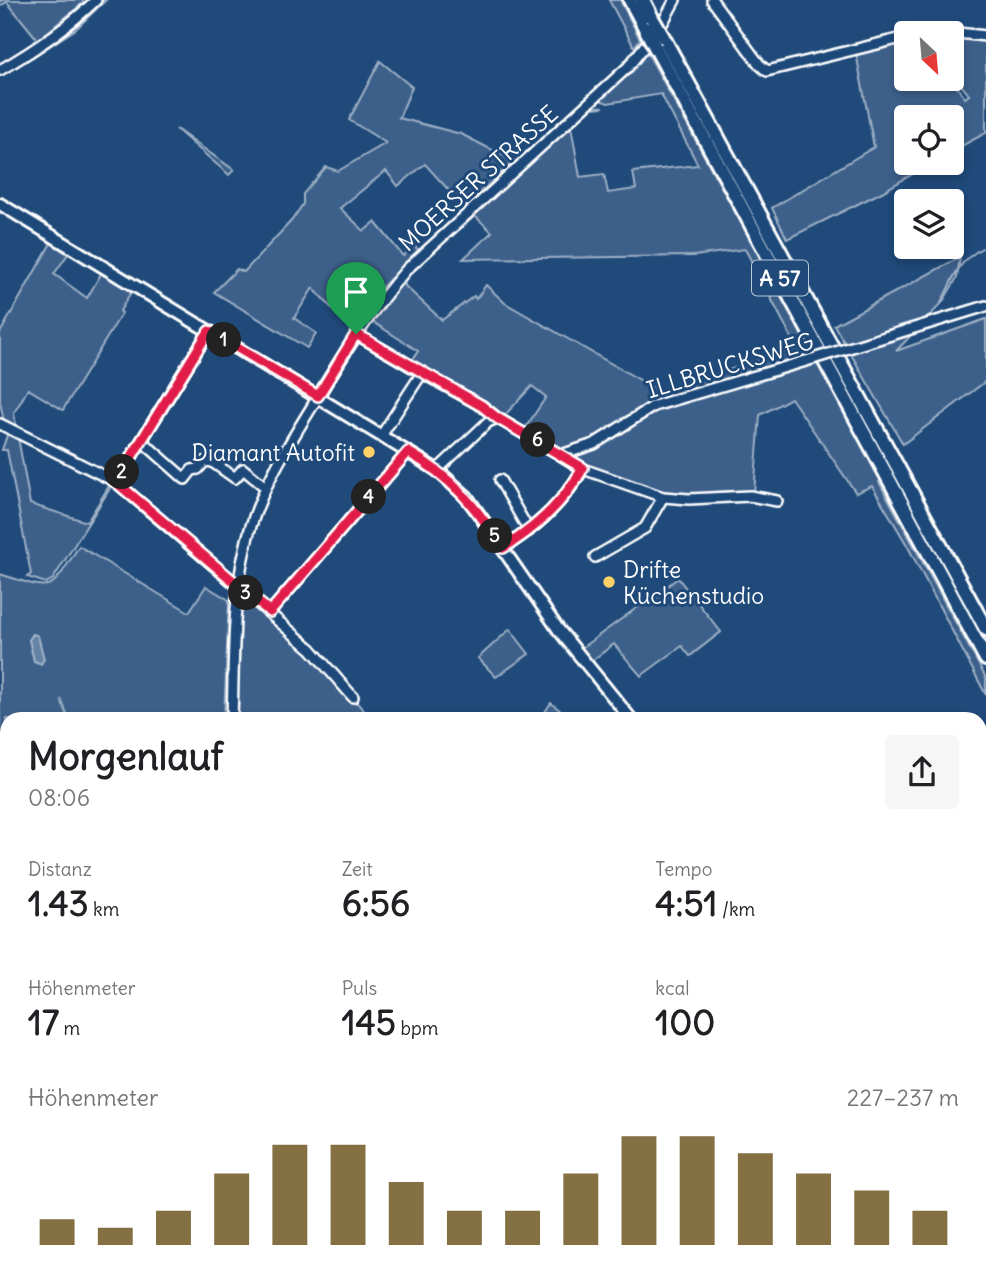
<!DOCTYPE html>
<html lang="de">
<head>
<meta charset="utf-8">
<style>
	:root { --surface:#fff; --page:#f6f6f6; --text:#202124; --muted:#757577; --accent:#847042 }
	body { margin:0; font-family:Delius,sans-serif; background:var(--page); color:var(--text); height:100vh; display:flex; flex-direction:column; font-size:26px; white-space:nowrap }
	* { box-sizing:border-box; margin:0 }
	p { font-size:23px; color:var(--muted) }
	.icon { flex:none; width:38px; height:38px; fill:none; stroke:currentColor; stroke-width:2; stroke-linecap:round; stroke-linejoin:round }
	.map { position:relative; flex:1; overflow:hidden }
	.drawer { position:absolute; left:0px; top:712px; width:987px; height:569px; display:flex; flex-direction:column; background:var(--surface); border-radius:21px 21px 0 0; box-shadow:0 4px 10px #0003 }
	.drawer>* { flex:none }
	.needle { width:46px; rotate:154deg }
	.controls { position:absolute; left:894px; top:21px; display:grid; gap:14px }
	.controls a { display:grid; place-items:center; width:70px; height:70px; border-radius:7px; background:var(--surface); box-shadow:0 4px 10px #0003; font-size:35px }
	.pin { position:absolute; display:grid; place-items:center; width:60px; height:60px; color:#fff; margin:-72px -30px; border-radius:50% 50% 50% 0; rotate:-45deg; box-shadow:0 0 7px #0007 }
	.pin .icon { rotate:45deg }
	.km { position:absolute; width:35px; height:35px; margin:-18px; border-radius:50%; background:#222; color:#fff; font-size:19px; line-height:35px; text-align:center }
	.round { display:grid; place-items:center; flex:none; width:74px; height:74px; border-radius:7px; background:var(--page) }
	.summary { display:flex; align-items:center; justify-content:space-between; height:119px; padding:0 28px }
	h1 { font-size:38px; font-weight:700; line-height:52px }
	.figures { display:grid; grid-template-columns:repeat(3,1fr); gap:10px; height:119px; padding:7px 28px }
	.figures div { display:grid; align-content:center }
	.figures b { font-size:35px; font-weight:700 }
	.figures small { font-size:19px; font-weight:400 }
	.figures p { font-size:19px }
	.chart { height:196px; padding:14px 28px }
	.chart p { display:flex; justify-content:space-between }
	.chart svg { width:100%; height:126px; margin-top:7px; stroke:var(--accent); stroke-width:6 }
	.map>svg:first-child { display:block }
	.green { fill:#3c618b; stroke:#9eb0c5; stroke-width:2 }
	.water { fill:#6583a4; stroke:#a3b5c8; stroke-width:2 }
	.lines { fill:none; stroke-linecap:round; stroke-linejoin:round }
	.stream { stroke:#a3b5c8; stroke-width:2 }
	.minor-casing { stroke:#fff; stroke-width:14 }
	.major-casing { stroke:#fff; stroke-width:16 }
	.highway-casing { stroke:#fff; stroke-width:18 }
	.minor { stroke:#1f4a7a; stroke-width:9 }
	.major { stroke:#1f4a7a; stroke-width:10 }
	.highway { stroke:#1f4a7a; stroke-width:12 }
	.minor-bridge-casing { stroke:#fff; stroke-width:14; stroke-linecap:butt }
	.highway-bridge-casing { stroke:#fff; stroke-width:18; stroke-linecap:butt }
	.minor-bridge { stroke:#1f4a7a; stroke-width:9 }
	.highway-bridge { stroke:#1f4a7a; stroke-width:12 }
	.route-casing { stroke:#fff; stroke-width:14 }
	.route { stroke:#e11d48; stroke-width:9 }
	.poi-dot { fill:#ffd166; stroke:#1f4a7a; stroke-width:2.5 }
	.labels { text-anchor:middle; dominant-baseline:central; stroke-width:6; stroke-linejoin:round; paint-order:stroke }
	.shield { fill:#1f4a7a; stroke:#bcc9d7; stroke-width:2 }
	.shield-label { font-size:21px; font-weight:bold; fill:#fff }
	.street-label { font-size:23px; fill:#fff; stroke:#1f4a7a }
	.poi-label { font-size:23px; fill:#fff; stroke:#1f4a7a; text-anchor:end }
</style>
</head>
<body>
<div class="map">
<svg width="986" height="1280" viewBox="0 0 986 1280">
	<rect width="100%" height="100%" fill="#1f4a7a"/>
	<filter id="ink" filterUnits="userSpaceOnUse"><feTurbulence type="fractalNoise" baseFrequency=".0143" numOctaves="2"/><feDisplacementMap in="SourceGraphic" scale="14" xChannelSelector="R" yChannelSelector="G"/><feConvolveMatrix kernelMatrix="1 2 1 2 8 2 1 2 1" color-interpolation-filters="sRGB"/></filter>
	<g filter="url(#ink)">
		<g class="green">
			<path d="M0,0H82L84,2L38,40L7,2L0,6Z"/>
			<path d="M100,0H106L76,29L33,57L31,55L74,26Z"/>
			<path d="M609,0H620L640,39L634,47Z"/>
			<path d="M952,35L986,38V133L952,151V117H906V163H931L882,192L787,239L772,208L874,147L856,53L906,39V79H951L965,98L969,95L952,73Z"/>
			<path d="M647,52L814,355L662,400L598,439L565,450L558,449L524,430L546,397L532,386L504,416L480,402L469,403L406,370L418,351L370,320L386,298L402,282L405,283V286L442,320L474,296L476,299L486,285L505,303L661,392L797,348L745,249L694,256L463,259L492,232L475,216L450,238L448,236L591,106L604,107L592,108L571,126L580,177L604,174L608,193L636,189L633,172L698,165L661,94L608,103L600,100Z"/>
			<path d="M380,61L412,87L399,118L461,134L514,161L464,207L425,164L398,186L386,171L340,208L364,231L375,222L403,256L414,246L419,250L378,291L351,329L313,288L294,318L316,333L307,348L214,292L237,269L244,272L292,220L303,204V194L326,167L338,171L386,143L349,120Z"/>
			<path d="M176,129L234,170L229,175Z"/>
			<path d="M51,243L68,254L54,274L87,298L102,272L131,292L120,311L122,313L63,410L28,389L14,413L17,431L4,422L0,402V333Z"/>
			<path d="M960,257L957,278L942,303L896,351L986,319V381L903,444L834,325Z"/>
			<path d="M816,361L881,481L879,482L986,678V695L907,545L872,486L856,493L791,398L760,415L754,494C732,495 710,498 689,497C649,496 605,477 571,457C604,442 631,417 665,405C714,388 766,376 816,361Z"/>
			<path d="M8,432L18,437L30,504L87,522L109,486L111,487L53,579L46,583L27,577L31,574L7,450H2Z"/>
			<path d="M79,546L189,612L206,586L229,600L224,719H69L61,699L68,719H7V761L0,759V574C55,591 48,595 79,546Z"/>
			<path d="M678,578L721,632L690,656L682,646L641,676L614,644L590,662L580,649Z"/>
			<path d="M245,601H250L305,647L372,719H236L241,604Z"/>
			<path d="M510,629L529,654L496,677L478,658Z"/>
			<path d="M551,703L571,719H540Z"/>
			<path d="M7,1023V1106L0,1103V1029Z"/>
			<path d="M980,1048L986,1054V1187L984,1196L981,1195L985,1156L980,1139Z"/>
			<path d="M7,1217V1268L0,1275V1225Z"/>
			<path d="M588,1274H691L686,1280H594Z"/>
			<path d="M747,1274H895L874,1280H752Z"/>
		</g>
		<path class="water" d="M33,634L38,636L44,659L41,664L34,661L29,640Z"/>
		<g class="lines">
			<g class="stream">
				<path d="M941,303C954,278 955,264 982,248"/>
				<path d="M0,752L7,754"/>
			</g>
			<defs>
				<g id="minor">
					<path d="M712,0L759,64L767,71L906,37"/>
					<path d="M920,33L938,31L986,36"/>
					<path d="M0,70C35,50 67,28 96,0"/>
					<path d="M356,334L422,373"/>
					<path d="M852,347L986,306"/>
					<path d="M0,424L116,482L311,649L353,697"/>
					<path d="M381,436L422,373L482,406L497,418"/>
					<path d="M142,441L185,479L192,470L198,469L204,462L211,461L235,478L243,469L263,485"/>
					<path d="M561,455L583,469L663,497L689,499L750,496L777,501"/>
					<path d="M437,470L488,422L497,418L561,455L594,444L654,406L806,361"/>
					<path d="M500,480L529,531"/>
					<path d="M116,482L209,331"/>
					<path d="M503,548C536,528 564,502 583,469"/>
					<path d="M595,557L645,528L663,497"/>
					<path d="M270,612L408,452"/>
					<path d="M232,719C234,663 232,604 245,549C256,495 287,447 316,400C344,354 371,310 407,269L628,67L662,24L675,0"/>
					<path d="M0,785L7,788"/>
					<path d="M0,1222L7,1215"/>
					<path d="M273,1274L275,1280"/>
				</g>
				<g id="major">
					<path d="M0,204L437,470L467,497L558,629L631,719"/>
					<path d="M980,1040L986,1048"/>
				</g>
				<g id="highway">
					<path d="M630,0L645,28"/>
					<path d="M643,0L652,18"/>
					<path d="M663,37L986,629"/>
					<path d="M655,47L986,659"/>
					<path d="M980,1249L986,1231"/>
					<path d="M980,1267L986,1266"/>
					<path d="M894,1280L933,1274"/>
					<path d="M937,1280L973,1274"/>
				</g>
			</defs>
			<use href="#minor" class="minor-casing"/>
			<use href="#major" class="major-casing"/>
			<use href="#highway" class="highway-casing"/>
			<use href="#minor" class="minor"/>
			<use href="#major" class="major"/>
			<use href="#highway" class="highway"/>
			<defs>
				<path id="minor-bridge" d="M806,361L852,347"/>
				<g id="highway-bridge">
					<path d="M652,18L663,37"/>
					<path d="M645,28L655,47"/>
				</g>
			</defs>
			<use href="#minor-bridge" class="minor-bridge-casing"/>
			<use href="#highway-bridge" class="highway-bridge-casing"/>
			<use href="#minor-bridge" class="minor-bridge"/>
			<use href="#highway-bridge" class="highway-bridge"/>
		</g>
	</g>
	<g class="lines" filter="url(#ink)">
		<defs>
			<path id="route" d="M209,331L318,396L356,334L482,406L497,418L583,468C564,502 536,528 503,548C476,507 452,477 408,452L270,612L116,482Z"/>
		</defs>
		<use href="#route" class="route-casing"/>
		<use href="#route" class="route"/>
	</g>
	<g class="poi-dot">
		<circle cx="369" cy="452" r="7"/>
		<circle cx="609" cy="582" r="7"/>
	</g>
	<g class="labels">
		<rect class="shield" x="752" y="260.5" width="56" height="35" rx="5"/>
		<g class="shield-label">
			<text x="780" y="278">A 57</text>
		</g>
		<g class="street-label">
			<text transform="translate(478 178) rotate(-42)">MOERSER STRASSE</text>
			<text transform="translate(730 365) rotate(-17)">ILLBRUCKSWEG</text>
		</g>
		<g class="poi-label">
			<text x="355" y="452">Diamant Autofit</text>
			<text x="623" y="569" text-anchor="start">Drifte<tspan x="623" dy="26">Küchenstudio</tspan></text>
		</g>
	</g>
</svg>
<div class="controls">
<a><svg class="needle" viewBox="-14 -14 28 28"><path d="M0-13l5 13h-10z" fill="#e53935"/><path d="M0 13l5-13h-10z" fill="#757577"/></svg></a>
<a><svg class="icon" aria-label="locate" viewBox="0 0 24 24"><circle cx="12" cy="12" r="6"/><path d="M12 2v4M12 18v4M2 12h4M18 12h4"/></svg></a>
<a><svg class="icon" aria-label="layers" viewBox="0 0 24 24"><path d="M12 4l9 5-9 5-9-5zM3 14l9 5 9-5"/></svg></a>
</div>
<div class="pin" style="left:356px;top:334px;background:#1e9e55"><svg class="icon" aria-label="arrive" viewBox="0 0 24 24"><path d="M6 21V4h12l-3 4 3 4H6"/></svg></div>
<b class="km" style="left:224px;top:340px">1</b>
<b class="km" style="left:122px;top:472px">2</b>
<b class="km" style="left:246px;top:593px">3</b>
<b class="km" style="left:369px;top:497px">4</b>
<b class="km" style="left:495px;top:536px">5</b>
<b class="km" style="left:538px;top:440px">6</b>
<section class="drawer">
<div class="summary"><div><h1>Morgenlauf</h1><p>08:06</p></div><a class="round"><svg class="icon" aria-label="share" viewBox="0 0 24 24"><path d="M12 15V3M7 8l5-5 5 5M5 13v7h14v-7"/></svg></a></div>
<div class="figures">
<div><p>Distanz</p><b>1.43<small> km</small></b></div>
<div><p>Zeit</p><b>6:56</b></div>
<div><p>Tempo</p><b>4:51<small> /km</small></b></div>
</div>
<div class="figures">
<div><p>Höhenmeter</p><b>17<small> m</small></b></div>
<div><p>Puls</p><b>145<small> bpm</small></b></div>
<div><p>kcal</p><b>100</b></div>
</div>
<div class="chart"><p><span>Höhenmeter</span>227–237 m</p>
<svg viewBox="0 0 160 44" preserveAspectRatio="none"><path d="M5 44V35M15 44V38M25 44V32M35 44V19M45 44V9M55 44V9M65 44V22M75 44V32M85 44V32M95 44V19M105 44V6M115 44V6M125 44V12M135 44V19M145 44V25M155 44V32"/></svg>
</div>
</section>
</div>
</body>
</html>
